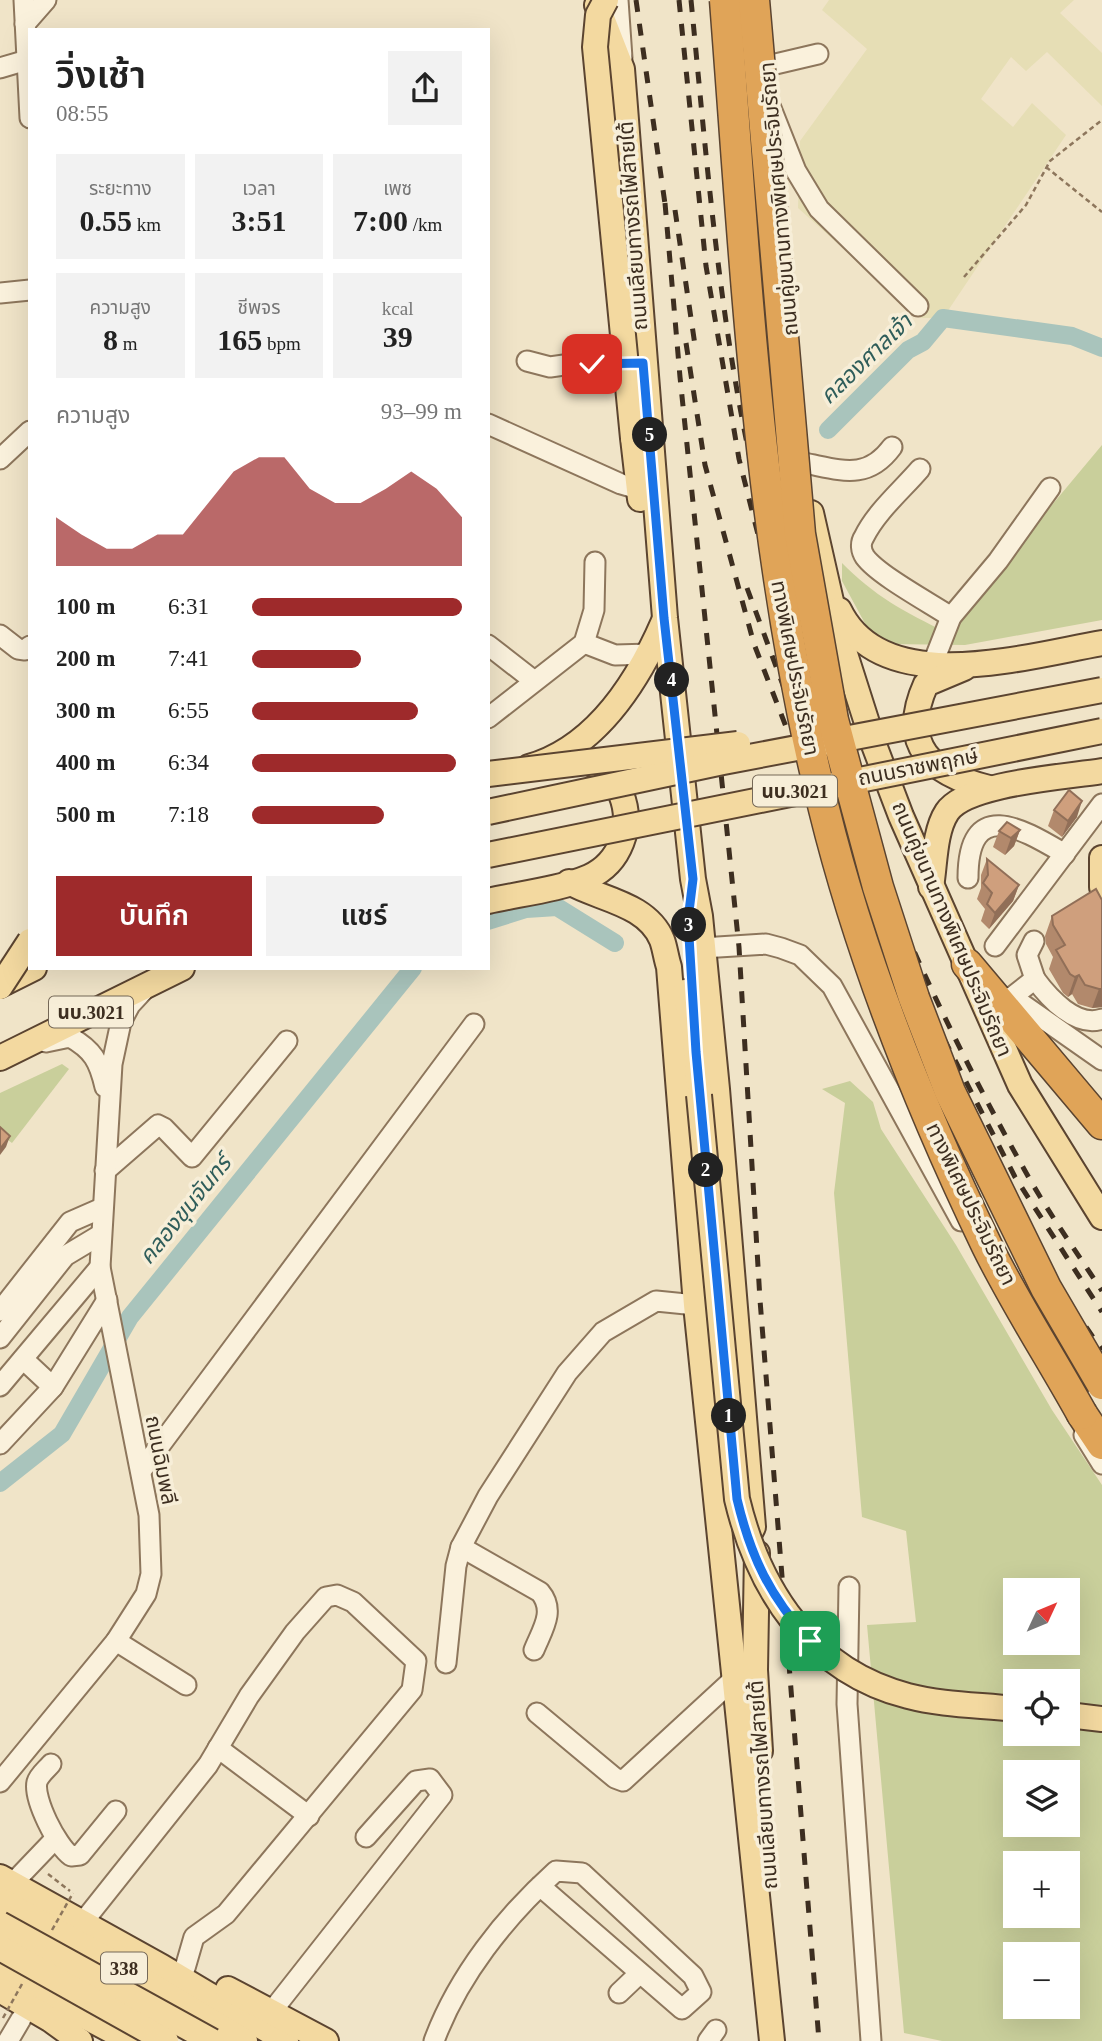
<!DOCTYPE html>
<html lang="th">
<head>
<meta charset="utf-8">
<style>
	:root { --surface:#fff; --page:#f2f2f2; --text:#222; --muted:#767676; --accent:#9e2a2b }
	body { margin:0; font-family:"Times New Roman","Noto Sans Thai",serif; background:var(--page); color:var(--text); height:100vh; display:flex; flex-direction:column; font-size:26px; white-space:nowrap }
	* { box-sizing:border-box; margin:0 }
	p { font-size:23px; color:var(--muted) }
	.icon { flex:none; width:38px; height:38px; fill:none; stroke:currentColor; stroke-width:2; stroke-linecap:round; stroke-linejoin:round }
	.map { position:relative; flex:1; overflow:hidden }
	.details { position:absolute; left:28px; top:28px; width:462px; height:942px; display:flex; flex-direction:column; background:var(--surface); border-radius:0px; box-shadow:0 7px 28px #0002 }
	.details>* { flex:none }
	.needle { width:46px; rotate:46deg }
	.fabs { position:absolute; left:1003px; top:1578px; display:grid; gap:14px }
	.fabs a { display:grid; place-items:center; width:77px; height:77px; border-radius:0px; background:var(--surface); box-shadow:0 7px 28px #0002; font-size:35px }
	.pin { position:absolute; display:grid; place-items:center; width:60px; height:60px; color:#fff; margin:-30px; border-radius:14px; box-shadow:0 4px 10px #0006 }
	.km { position:absolute; width:35px; height:35px; margin:-18px; border-radius:50%; background:#222; color:#fff; font-size:19px; line-height:35px; text-align:center }
	.round { display:grid; place-items:center; flex:none; width:74px; height:74px; border-radius:0px; background:var(--page) }
	.summary { display:flex; align-items:center; justify-content:space-between; height:119px; padding:0 28px }
	h1 { font-size:38px; font-weight:600; line-height:52px }
	.figures { display:grid; grid-template-columns:repeat(3,1fr); gap:10px; height:119px; padding:7px 28px }
	.figures div { display:grid; align-content:center; border-radius:0px; background:var(--page); text-align:center }
	.figures b { font-size:30px; font-weight:600 }
	.figures small { font-size:19px; font-weight:400 }
	.figures p { font-size:19px }
	.chart { height:196px; padding:14px 28px }
	.chart p { display:flex; justify-content:space-between }
	.chart svg { width:100%; height:126px; margin-top:7px; fill:var(--accent); opacity:.7 }
	.action { display:flex; gap:14px; margin-top:auto; padding:14px 28px }
	.action a { flex:1; height:80px; border-radius:0px; background:var(--accent); color:#fff; font-size:28px; font-weight:600; line-height:80px; text-align:center }
	.action a+a { background:var(--page); color:var(--text) }
	ul { padding:0 28px; list-style:none; font-size:23px }
	li { display:grid; grid-template-columns:112px 84px 1fr; align-items:center; height:52px }
	li i { height:18px; border-radius:9px; background:var(--accent) }
	.map>svg:first-child { display:block }
	.farmland { fill:#e6deb5 }
	.green { fill:#c9cf9b; fill-rule:evenodd }
	.lines { fill:none; stroke-linecap:round; stroke-linejoin:round }
	.canal { stroke:#a9c4bc; stroke-width:18 }
	.minor-casing { stroke:#8d765c; stroke-width:23 }
	.major-casing { stroke:#5b4430; stroke-width:28 }
	.highway-casing { stroke:#5b4430; stroke-width:33 }
	.path { stroke:#8d765c; stroke-width:2.5; stroke-dasharray:5 3.5; stroke-linecap:butt }
	.minor { stroke:#faf1dc; stroke-width:19 }
	.major { stroke:#f3d9a0; stroke-width:24 }
	.highway { stroke:#e0a458; stroke-width:30 }
	.rail { stroke:#3d2e20; stroke-width:5; stroke-dasharray:12 12; stroke-linecap:butt }
	.major-bridge-casing { stroke:#5b4430; stroke-width:28; stroke-linecap:butt }
	.highway-bridge-casing { stroke:#5b4430; stroke-width:33; stroke-linecap:butt }
	.path-bridge { stroke:#8d765c; stroke-width:2.5; stroke-dasharray:5 3.5; stroke-linecap:butt }
	.major-bridge { stroke:#f3d9a0; stroke-width:24 }
	.highway-bridge { stroke:#e0a458; stroke-width:30 }
	.wall { fill:#b2896c }
	.shaded-wall { fill:#916f58 }
	.building { fill:#cf9f7d; stroke:#916f58; stroke-width:2 }
	.route-casing { stroke:#fff; stroke-width:14 }
	.route { stroke:#1a73e8; stroke-width:9 }
	.labels { text-anchor:middle; dominant-baseline:central; stroke-width:7; stroke-linejoin:round; paint-order:stroke }
	.shield { fill:#f7eed8; stroke:#756857; stroke-width:2 }
	.shield-label { font-size:19px; font-weight:bold; fill:#3d2e20 }
	.street-label { font-size:21px; fill:#3d2e20; stroke:#f7eed8 }
	.water-label { font-size:23px; font-style:italic; fill:#2f5d5a; stroke:#f7eed8 }
</style>
</head>
<body>
<div class="map">
<svg width="1102" height="2041" viewBox="0 0 1102 2041">
	<rect width="100%" height="100%" fill="#f0e4c8"/>
	<path class="farmland" d="M829,0H1074L1060,13L1102,53V106L1047,52L1026,71L1011,57L981,99L1013,127L1032,103L1066,135L943,318H921L798,208L800,141L867,49L822,10Z"/>
	<g class="green">
		<path d="M1102,445V620L965,645L888,644L868,629L842,581V563C873,595 906,613 946,632Z"/>
		<path d="M62,1064L69,1069L12,1143L0,1134V1093Z"/>
		<path d="M850,1081L873,1102L881,1129L956,1245L1052,1410L1102,1485V2041H942L904,2033L867,1625L916,1622L906,1531L862,1517L834,1193L845,1103L822,1089ZM1015,1591H1068V1643H1015ZM1015,1682H1068V1734H1015ZM1015,1773H1068V1825H1015ZM1015,1864H1068V1916H1015ZM1015,1955H1068V2007H1015Z"/>
	</g>
	<g class="lines">
		<g class="canal">
			<path d="M828,430L908,350L923,342L943,318L1072,336L1102,348"/>
			<path d="M488,921L526,909L557,907L615,943"/>
			<path d="M0,1483L62,1434L130,1317L413,968"/>
		</g>
		<defs>
			<g id="minor">
				<path d="M24,0L30,118"/>
				<path d="M618,0L622,58"/>
				<path d="M25,24L46,0"/>
				<path d="M767,66L818,54"/>
				<path d="M0,68L27,60"/>
				<path d="M771,108L796,171L819,209L918,306"/>
				<path d="M0,293L30,290"/>
				<path d="M527,361L550,367L578,363L640,362"/>
				<path d="M488,424L621,484L638,489"/>
				<path d="M0,459L30,431"/>
				<path d="M804,463C841,470 867,481 892,447"/>
				<path d="M920,469C902,490 876,512 864,537C860,543 861,551 865,557C878,575 930,603 951,617"/>
				<path d="M0,635L18,649L25,650L30,646"/>
				<path d="M584,643L615,655L650,654"/>
				<path d="M488,645L533,680"/>
				<path d="M933,663L951,617L998,561L1050,488"/>
				<path d="M488,718L584,643L594,610L595,562"/>
				<path d="M968,878C968,795 1024,830 1065,854"/>
				<path d="M1034,941L1027,955L1035,979"/>
				<path d="M995,946L1102,804"/>
				<path d="M702,948L766,944L781,948L800,955L832,986L961,1221"/>
				<path d="M1012,997L1035,979C1049,998 1076,1028 1102,1019"/>
				<path d="M1001,1008L1012,997L1102,1060"/>
				<path d="M46,1042L70,1037C93,1050 99,1061 105,1087"/>
				<path d="M105,1171L158,1125L164,1128L192,1157L287,1041"/>
				<path d="M0,1311L70,1222L102,1208"/>
				<path d="M0,1338L65,1256L100,1235"/>
				<path d="M0,1386L100,1267"/>
				<path d="M53,1387L107,1300"/>
				<path d="M1084,1435L1102,1464"/>
				<path d="M0,1444L53,1387L23,1359"/>
				<path d="M141,1471L474,1024"/>
				<path d="M461,1547L540,1592C556,1611 542,1630 534,1650"/>
				<path d="M849,1587L847,1704L871,2041"/>
				<path d="M116,1641L186,1685"/>
				<path d="M446,1663L456,1566L461,1547L488,1496L567,1373L603,1332L656,1301L696,1305"/>
				<path d="M537,1713L615,1778L623,1781L736,1677"/>
				<path d="M218,1748L309,1816"/>
				<path d="M51,1764C46,1770 39,1775 37,1782C33,1799 57,1846 71,1856L80,1855L116,1811"/>
				<path d="M0,1782L116,1641L146,1594L151,1574L149,1515L100,1267L112,1064L121,1022L130,1005L143,991"/>
				<path d="M12,1884L55,1839"/>
				<path d="M83,1922L208,1765L249,1696L295,1632L326,1597L337,1595L353,1602L416,1661L412,1690L226,1914L194,1937L185,1968"/>
				<path d="M619,1993L640,1973"/>
				<path d="M272,2011L442,1795L430,1779L416,1781L366,1837"/>
				<path d="M8,2041L21,2019"/>
				<path d="M434,2041C458,1976 505,1917 556,1871L582,1873L693,1976L701,1992L682,2009L540,1886"/>
				<path d="M708,2041L716,2030"/>
			</g>
			<g id="major">
				<path d="M597,5L622,69L665,618L693,879L700,916L717,1089L753,1527L749,1535"/>
				<path d="M754,195L775,416"/>
				<path d="M633,438L640,499"/>
				<path d="M811,513L838,632L874,745L901,816L1020,1085L1102,1217"/>
				<path d="M839,610C882,700 1026,656 1102,643"/>
				<path d="M964,668L926,684C898,746 932,774 989,788"/>
				<path d="M529,767C596,748 638,681 664,621"/>
				<path d="M1102,858V887"/>
				<path d="M569,882C598,899 647,903 662,940C665,948 666,958 669,967L696,1305L772,2041"/>
				<path d="M931,887C935,864 934,832 947,812C966,783 1065,777 1102,771"/>
				<path d="M488,901C519,894 561,889 589,877C620,863 634,826 621,794C613,775 596,762 576,759"/>
				<path d="M0,985L34,968"/>
				<path d="M685,992L695,1034L699,1095"/>
				<path d="M0,1058L182,968"/>
				<path d="M757,1553L755,1670L760,1751"/>
				<path d="M1068,1715L1102,1719"/>
				<path d="M0,1877L162,1967L286,2041"/>
				<path d="M0,1900L120,1966L245,2041"/>
				<path d="M0,1971L131,2041"/>
				<path d="M228,1989L326,2041"/>
				<path d="M0,1990L51,2020L80,2041"/>
			</g>
			<g id="highway">
				<path d="M967,964L1102,1124"/>
				<path d="M1082,1414L1102,1444"/>
			</g>
		</defs>
		<use href="#minor" class="minor-casing"/>
		<use href="#major" class="major-casing"/>
		<use href="#highway" class="highway-casing"/>
		<g class="path">
			<path d="M1046,167L1102,212"/>
			<path d="M964,277L1026,205L1050,161L1102,120"/>
			<path d="M48,1874L70,1891"/>
		</g>
		<use href="#minor" class="minor"/>
		<use href="#major" class="major"/>
		<use href="#highway" class="highway"/>
		<g class="rail">
			<path d="M636,0L666,211"/>
			<path d="M679,0L706,266L739,459L779,618L832,783L906,965L1015,1177L1102,1312"/>
			<path d="M691,0C706,153 718,307 750,458C805,707 899,947 1024,1169C1047,1211 1076,1251 1102,1291"/>
			<path d="M665,203L680,377L739,947L760,1300L819,2041"/>
			<path d="M675,210L696,352"/>
			<path d="M686,343L705,465L754,644L877,962L949,1121L1055,1300L1102,1369"/>
			<path d="M747,588L859,890L915,1019L1057,1283"/>
			<path d="M1086,1327L1102,1350"/>
		</g>
		<defs>
			<g id="major-bridge">
				<path d="M606,0L598,15L595,47L633,438"/>
				<path d="M488,774L738,744"/>
				<path d="M488,812L723,762L1102,690"/>
				<path d="M488,855L1102,731"/>
				<path d="M0,987L30,941"/>
				<path d="M699,1095L737,1499C759,1591 811,1671 908,1696C942,1705 980,1705 1015,1709"/>
				<path d="M0,1924L212,2041"/>
				<path d="M0,1948L166,2041"/>
			</g>
			<g id="highway-bridge">
				<path d="M725,0C746,271 758,544 824,809C861,959 920,1107 987,1246C1015,1303 1051,1358 1082,1414"/>
				<path d="M754,0L800,534L833,720L878,887L914,998L950,1092L1046,1288L1102,1384"/>
			</g>
		</defs>
		<use href="#major-bridge" class="major-bridge-casing"/>
		<use href="#highway-bridge" class="highway-bridge-casing"/>
		<g class="path-bridge">
			<path d="M52,1930L73,1893"/>
			<path d="M3,2018L22,1984"/>
		</g>
		<use href="#major-bridge" class="major-bridge"/>
		<use href="#highway-bridge" class="highway-bridge"/>
	</g>
	<g class="wall">
		<path d="M1054,810L1077,817L1062,837L1048,826Z"/>
		<path d="M1020,830L1014,846L1005,855L993,847L999,831Z"/>
		<path d="M987,859L1019,885L1013,901L989,929L981,921L985,909L977,899L981,888V875Z"/>
		<path d="M1096,889L1102,1007L1092,1008L1078,1004L1072,994L1068,997L1063,993L1049,969L1053,957L1046,944L1045,936L1052,916Z"/>
	</g>
	<g class="shaded-wall">
		<path d="M1082,801L1077,817L1062,837L1068,821Z"/>
		<path d="M1020,830L1014,846L1005,855L1011,838Z"/>
		<path d="M1019,885L1013,901L989,929L995,913Z"/>
		<path d="M1079,975L1072,994L1068,997L1075,977Z"/>
		<path d="M1099,989H1102V1007L1092,1008Z"/>
		<path d="M10,1136L6,1147L0,1155V1149Z"/>
	</g>
	<g class="building">
		<path d="M1069,790L1082,801L1068,821L1054,810Z"/>
		<path d="M1007,822L1020,830L1011,838L999,831Z"/>
		<path d="M987,859L1019,885L995,913L987,904L992,893L983,883L988,875Z"/>
		<path d="M1096,889L1102,900V989H1099L1085,985L1079,975L1075,977L1070,974L1056,950L1065,945L1053,925L1052,916Z"/>
		<path d="M0,1127L10,1136L0,1149Z"/>
	</g>
	<g class="lines">
		<defs>
			<path id="route" d="M592,364L643,363L664,618L693,879L688,920L696,1052L737,1499C751,1558 770,1596 810,1641"/>
		</defs>
		<use href="#route" class="route-casing"/>
		<use href="#route" class="route"/>
	</g>
	<g class="labels">
		<g class="shield">
			<rect x="753" y="775.5" width="84" height="31" rx="5"/>
			<rect x="49" y="996.5" width="84" height="31" rx="5"/>
			<rect x="101" y="1952.5" width="46" height="31" rx="5"/>
		</g>
		<g class="shield-label">
			<text x="795" y="791">นบ.3021</text>
			<text x="91" y="1012">นบ.3021</text>
			<text x="124" y="1968">338</text>
		</g>
		<g class="street-label">
			<text transform="translate(779 199) rotate(-95)">ถนนคู่ขนานทางพิเศษประจิมรัถยา</text>
			<text transform="translate(633 226) rotate(-94)">ถนนเลียบทางรถไฟสายใต้</text>
			<text transform="translate(795 668) rotate(79)">ทางพิเศษประจิมรัถยา</text>
			<text transform="translate(918 767) rotate(-11)">ถนนราชพฤกษ์</text>
			<text transform="translate(952 929) rotate(67)">ถนนคู่ขนานทางพิเศษประจิมรัถยา</text>
			<text transform="translate(971 1204) rotate(64)">ทางพิเศษประจิมรัถยา</text>
			<text transform="translate(161 1460) rotate(79)">ถนนฉิมพลี</text>
			<text transform="translate(763 1785) rotate(-94)">ถนนเลียบทางรถไฟสายใต้</text>
		</g>
		<g class="water-label">
			<text transform="translate(866 359) rotate(-44)">คลองศาลเจ้า</text>
			<text transform="translate(185 1210) rotate(-51)">คลองขุนจันทร์</text>
		</g>
	</g>
</svg>
<div class="fabs">
<a><svg class="needle" viewBox="-14 -14 28 28"><path d="M0-13l5 13h-10z" fill="#e53935"/><path d="M0 13l5-13h-10z" fill="#767676"/></svg></a>
<a><svg class="icon" aria-label="locate" viewBox="0 0 24 24"><circle cx="12" cy="12" r="6"/><path d="M12 2v4M12 18v4M2 12h4M18 12h4"/></svg></a>
<a><svg class="icon" aria-label="layers" viewBox="0 0 24 24"><path d="M12 4l9 5-9 5-9-5zM3 14l9 5 9-5"/></svg></a>
<a>+</a>
<a>−</a>
</div>
<div class="pin" style="left:810px;top:1641px;background:#1e9e55"><svg class="icon" aria-label="arrive" viewBox="0 0 24 24"><path d="M6 21V4h12l-3 4 3 4H6"/></svg></div>
<div class="pin" style="left:592px;top:364px;background:#d93025"><svg class="icon" aria-label="check" viewBox="0 0 24 24"><path d="M5 12l5 5 9-10"/></svg></div>
<b class="km" style="left:729px;top:1416px">1</b>
<b class="km" style="left:706px;top:1170px">2</b>
<b class="km" style="left:689px;top:925px">3</b>
<b class="km" style="left:672px;top:680px">4</b>
<b class="km" style="left:650px;top:435px">5</b>
<section class="details">
<div class="summary"><div><h1>วิ่งเช้า</h1><p>08:55</p></div><a class="round"><svg class="icon" aria-label="share" viewBox="0 0 24 24"><path d="M12 15V3M7 8l5-5 5 5M5 13v7h14v-7"/></svg></a></div>
<div class="figures">
<div><p>ระยะทาง</p><b>0.55<small> km</small></b></div>
<div><p>เวลา</p><b>3:51</b></div>
<div><p>เพซ</p><b>7:00<small> /km</small></b></div>
</div>
<div class="figures">
<div><p>ความสูง</p><b>8<small> m</small></b></div>
<div><p>ชีพจร</p><b>165<small> bpm</small></b></div>
<div><p>kcal</p><b>39</b></div>
</div>
<div class="chart"><p><span>ความสูง</span>93–99 m</p>
<svg viewBox="0 0 160 44" preserveAspectRatio="none"><path d="M0 44V27L10 33L20 38L30 38L40 33L50 33L60 22L70 11L80 6L90 6L100 17L110 22L120 22L130 17L140 11L150 17L160 27V44z"/></svg>
</div>
<ul>
<li><b>100 m</b>6:31<i style="width:100%"></i></li>
<li><b>200 m</b>7:41<i style="width:52%"></i></li>
<li><b>300 m</b>6:55<i style="width:79%"></i></li>
<li><b>400 m</b>6:34<i style="width:97%"></i></li>
<li><b>500 m</b>7:18<i style="width:63%"></i></li>
</ul>
<div class="action"><a>บันทึก</a><a>แชร์</a></div>
</section>
</div>
</body>
</html>
